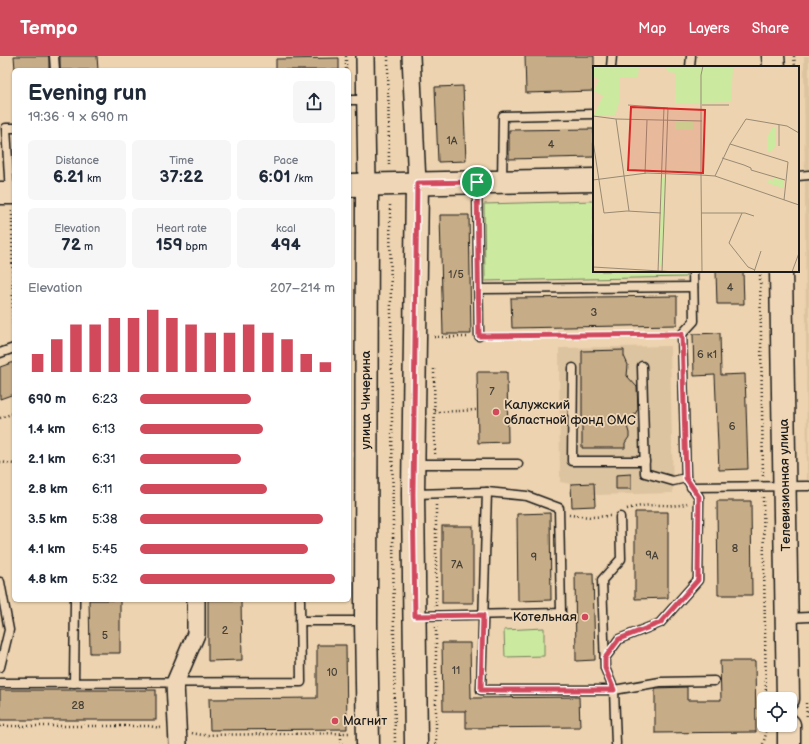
<!DOCTYPE html>
<html lang="en">
<head>
<meta charset="utf-8">
<style>
	:root { --surface:#fff; --page:#f6f6f7; --text:#1f2937; --muted:#747a83; --accent:#d1495b }
	body { margin:0; font-family:"Balsamiq Sans",sans-serif; background:var(--page); color:var(--text); height:100vh; display:flex; flex-direction:column; font-size:15px; white-space:nowrap }
	* { box-sizing:border-box; margin:0 }
	p { font-size:13px; color:var(--muted) }
	.icon { flex:none; width:22px; height:22px; fill:none; stroke:currentColor; stroke-width:2; stroke-linecap:round; stroke-linejoin:round }
	.map { position:relative; flex:1; overflow:hidden }
	.details { position:absolute; left:12px; top:12px; width:339px; height:534px; display:flex; flex-direction:column; background:var(--surface); border-radius:6px; box-shadow:0 1px 3px #0004 }
	.details>* { flex:none }
	.buttons { position:absolute; left:757px; top:636px; display:grid; gap:8px }
	.buttons a { display:grid; place-items:center; width:40px; height:40px; border-radius:6px; background:var(--surface); box-shadow:0 1px 3px #0004; font-size:20px }
	.pin { position:absolute; display:grid; place-items:center; width:34px; height:34px; color:#fff; margin:-17px; border:2px solid #fff; border-radius:50%; box-shadow:0 1px 4px #0007 }
	.round { display:grid; place-items:center; flex:none; width:42px; height:42px; border-radius:6px; background:var(--page) }
	.head { display:flex; align-items:center; justify-content:space-between; height:68px; padding:0 16px }
	h1 { font-size:22px; font-weight:800; line-height:30px }
	.metrics { display:grid; grid-template-columns:repeat(3,1fr); gap:6px; height:68px; padding:4px 16px }
	.metrics div { display:grid; align-content:center; border-radius:6px; background:var(--page); text-align:center }
	.metrics b { font-size:17px; font-weight:800 }
	.metrics small { font-size:11px; font-weight:400 }
	.metrics p { font-size:11px }
	.chart { height:112px; padding:8px 16px }
	.chart p { display:flex; justify-content:space-between }
	.chart svg { width:100%; height:72px; margin-top:4px; stroke:var(--accent); stroke-width:6 }
	ul { padding:0 16px; list-style:none; font-size:13px }
	li { display:grid; grid-template-columns:64px 48px 1fr; align-items:center; height:30px }
	li i { height:10px; border-radius:5px; background:var(--accent) }
	header { display:flex; align-items:center; gap:24px; box-sizing:border-box; height:56px; padding:0 20px; background:var(--accent); color:#fff }
	header strong { font-size:19px }
	nav { display:flex; gap:22px; margin-inline-start:auto; font-size:14px }
	.map>svg:first-child { display:block }
	.built { fill:#ddc4a0 }
	.green { fill:#cce9a0; stroke:#74825e }
	.building { fill:#c6ac87; stroke:#1c1c1c }
	.lines { fill:none; stroke-linecap:round; stroke-linejoin:round }
	.lane-casing { stroke:#1c1c1c; stroke-width:11 }
	.street-casing { stroke:#1c1c1c; stroke-width:20 }
	.secondary-casing { stroke:#1c1c1c; stroke-width:25 }
	.path { stroke:#1c1c1c; stroke-width:2.5; stroke-dasharray:1 3; stroke-linecap:butt }
	.lane { stroke:#eed6b6; stroke-width:8 }
	.street { stroke:#eed6b6; stroke-width:17 }
	.secondary { stroke:#eed6b6; stroke-width:22 }
	.route-casing { stroke:#fff; stroke-width:8 }
	.route { stroke:#d1495b; stroke-width:5 }
	.poi-dot { fill:#d1495b; stroke:#eed6b6; stroke-width:1.5 }
	.labels { text-anchor:middle; dominant-baseline:central; stroke-width:3.5; stroke-linejoin:round; paint-order:stroke }
	.number-label { font-size:11px; fill:#464037 }
	.street-label { font-size:13px; fill:#1c1c1c; stroke:#eed6b6 }
	.poi-label { font-size:13px; fill:#1c1c1c; stroke:#eed6b6; text-anchor:start }
	.inset-road { fill:none; stroke:#998a74; stroke-width:1 }
	.view { fill:#d62828; fill-opacity:0.15; stroke:#d62828; stroke-width:2 }
	.inset-edge { fill:none; stroke:#1c1c1c; stroke-width:2 }
</style>
</head>
<body>
<header>
<strong>Tempo</strong>
<nav><a>Map</a><a>Layers</a><a>Share</a></nav>
</header>
<div class="map">
<svg width="809" height="688" viewBox="0 0 809 688">
	<rect width="100%" height="100%" fill="#edd3af"/>
	<filter id="ink" filterUnits="userSpaceOnUse"><feTurbulence type="fractalNoise" baseFrequency=".025" numOctaves="2"/><feDisplacementMap in="SourceGraphic" scale="8" xChannelSelector="R" yChannelSelector="G"/><feConvolveMatrix kernelMatrix="1 2 1 2 8 2 1 2 1" color-interpolation-filters="sRGB"/></filter>
	<g filter="url(#ink)">
		<g class="built">
			<path d="M804,0H809V424H807Z"/>
			<path d="M670,290L673,437L595,439L594,427L571,428L560,426L559,292Z"/>
		</g>
		<g class="green">
			<path d="M594,145V215H686V221L485,225L484,148Z"/>
			<path d="M544,572V600L505,601L504,574Z"/>
		</g>
		<g class="building">
			<path d="M14,0H49V14H15Z"/>
			<path d="M60,0H97L98,14H60Z"/>
			<path d="M525,0H594V35L526,37Z"/>
			<path d="M339,2V14H276V3Z"/>
			<path d="M463,30L466,105L438,106L435,31Z"/>
			<path d="M594,73V101L509,103V74Z"/>
			<path d="M440,159H469L471,278H443Z"/>
			<path d="M716,215H743L744,248H717Z"/>
			<path d="M677,240V269L512,272L511,242Z"/>
			<path d="M720,277L721,319L745,318L748,413L719,414L715,319L694,320L693,278Z"/>
			<path d="M624,294V300L628,309L627,320L637,331L638,353L635,358L626,366L629,377V381L625,387V392H582V295Z"/>
			<path d="M14,306V338L0,343V311Z"/>
			<path d="M477,316H507L508,386L478,387Z"/>
			<path d="M631,418V433H616V419Z"/>
			<path d="M594,427L595,450L572,451L571,428Z"/>
			<path d="M717,445H751L752,539H718Z"/>
			<path d="M635,456H668V542L635,543Z"/>
			<path d="M550,457L551,544L518,545L517,458Z"/>
			<rect x="442" y="470" width="31" height="77"/>
			<path d="M575,517H593L595,604L576,605Z"/>
			<path d="M89,544H120V597H90Z"/>
			<path d="M208,544H241L242,604L208,605Z"/>
			<path d="M442,587H470L471,642L579,641L580,671L466,672V655H443Z"/>
			<path d="M317,589H346L347,673L210,674L209,643L317,642Z"/>
			<path d="M720,605H755L756,676L655,677V632L687,631V644H721Z"/>
			<rect x="0" y="634" width="156" height="30"/>
		</g>
		<g class="lines">
			<defs>
				<g id="lane">
					<path d="M54,0L55,14"/>
					<path d="M611,11L612,0"/>
					<path d="M690,11L691,0"/>
					<path d="M349,44H365"/>
					<path d="M798,120L809,119"/>
					<path d="M502,125L503,60L594,58"/>
					<path d="M477,127L479,280"/>
					<path d="M10,136L6,72H14"/>
					<path d="M479,233L693,231"/>
					<path d="M0,297L14,292"/>
					<path d="M642,310L645,417L673,425L686,422"/>
					<path d="M573,312L572,405H645"/>
					<path d="M415,408H518"/>
					<path d="M691,431L809,430"/>
					<path d="M487,436L481,634H614L616,688"/>
					<path d="M414,438L487,436L527,440L559,452L561,557L416,560"/>
					<path d="M620,461L621,503L602,524L605,612L614,634L660,626L714,625"/>
					<path d="M0,526L9,574L0,611"/>
					<path d="M788,562L809,561"/>
					<path d="M300,565H365"/>
					<path d="M605,602L619,583L660,567L698,524L699,441L686,422L682,278L694,265L693,215"/>
					<path d="M0,627L301,626L300,544"/>
					<path d="M74,627L75,544"/>
				</g>
				<g id="street">
					<path d="M365,0L367,129"/>
					<path d="M411,0L417,127"/>
					<path d="M178,688L175,627L196,578V544"/>
				</g>
				<g id="secondary">
					<path d="M773,0L774,11"/>
					<path d="M349,129L594,124"/>
					<path d="M367,129L366,565L368,688"/>
					<path d="M0,137H14"/>
					<path d="M781,215L788,643"/>
					<path d="M789,669V688"/>
					<path d="M416,688L413,438L417,127"/>
				</g>
			</defs>
			<use href="#lane" class="lane-casing"/>
			<use href="#street" class="street-casing"/>
			<use href="#secondary" class="secondary-casing"/>
			<g class="path">
				<path d="M346,0V14"/>
				<path d="M388,0L389,110"/>
				<path d="M794,0L795,11"/>
				<path d="M390,149L395,688"/>
				<path d="M12,155L13,270L14,271"/>
				<path d="M760,215L763,420"/>
				<path d="M488,280L671,279"/>
				<path d="M434,281H469"/>
				<path d="M434,313L435,398"/>
				<path d="M435,355L439,356L477,354"/>
				<path d="M0,362L14,357"/>
				<path d="M0,406L14,408"/>
				<path d="M763,441L766,643"/>
				<path d="M436,449V550"/>
				<path d="M627,453C638,450 648,449 659,449C669,449 678,451 687,447"/>
				<path d="M569,459L591,461L610,460"/>
				<path d="M436,571V688"/>
				<path d="M806,647L807,662"/>
				<path d="M0,670H149L161,672"/>
				<path d="M192,677L202,679L351,677"/>
				<path d="M341,678V688"/>
				<path d="M763,688L766,678V669"/>
			</g>
			<use href="#lane" class="lane"/>
			<use href="#street" class="street"/>
			<use href="#secondary" class="secondary"/>
		</g>
	</g>
	<g class="lines" filter="url(#ink)">
		<defs>
			<path id="route" d="M477,126L479,280L682,278L686,422L699,441L698,524L660,567L619,583L605,602V612L614,634H481L483,559L415,560L413,438L417,127Z"/>
		</defs>
		<use href="#route" class="route-casing"/>
		<use href="#route" class="route"/>
	</g>
	<g class="poi-dot">
		<circle cx="496" cy="356" r="4"/>
		<circle cx="585" cy="561" r="4"/>
		<circle cx="335" cy="665" r="4"/>
	</g>
	<g class="labels">
		<g class="number-label">
			<text x="452" y="84">1А</text>
			<text x="551" y="88">4</text>
			<text x="456" y="218">1/5</text>
			<text x="730" y="231">4</text>
			<text x="594" y="256">3</text>
			<text x="707" y="298">6 к1</text>
			<text x="492" y="335">7</text>
			<text x="732" y="370">6</text>
			<text x="735" y="492">8</text>
			<text x="652" y="499">9А</text>
			<text x="534" y="501">9</text>
			<text x="457" y="508">7А</text>
			<text x="225" y="574">2</text>
			<text x="105" y="579">5</text>
			<text x="456" y="614">11</text>
			<text x="332" y="616">10</text>
			<text x="78" y="649">28</text>
		</g>
		<g class="street-label">
			<text transform="translate(366 344) rotate(-90)">улица Чичерина</text>
			<text transform="translate(785 429) rotate(-91)">Телевизионная улица</text>
		</g>
		<g class="poi-label">
			<text x="504" y="349">Калужский<tspan x="504" dy="15">областной фонд ОМС</tspan></text>
			<text x="577" y="561" text-anchor="end">Котельная</text>
			<text x="343" y="665">Магнит</text>
		</g>
	</g>
	<g transform="translate(593 10)">
		<rect width="206" height="206" fill="#edd3af"/>
		<path d="M0,0H46L45,11H27L26,37L22,50L1,49L10,30L1,25L6,14L0,10ZM72,0L140,2L138,36L82,38L83,7L75,6ZM82,56H100V64L82,63ZM180,61H182V81L179,85H174V71ZM69,111H73L70,199H66ZM181,112L191,114L190,122L175,117L176,113L180,115Z" fill="#cce9a0"/>
		<path class="inset-road" d="M35,39L75,42L69,206M109,39H136M0,50L23,53L109,55M23,53L36,145M186,59V80M0,75L11,147L34,145L68,147M137,78L195,96L191,134M129,92L151,99L158,102V104L192,114M52,108L54,54M122,110L137,78L153,53L194,60L206,67M0,114L54,107L108,109V9L110,0M108,147H152L161,150M149,147L136,177L155,201L162,204M0,201L84,206M65,206L71,41M109,206L108,109L122,110L206,139M161,206L168,185M199,206L206,187"/>
		<path class="view" d="M38,41L112,44L110,107L35,104Z"/>
		<rect width="206" height="206" class="inset-edge"/>
	</g>
</svg>
<div class="buttons">
<a><svg class="icon" aria-label="locate" viewBox="0 0 24 24"><circle cx="12" cy="12" r="6"/><path d="M12 2v4M12 18v4M2 12h4M18 12h4"/></svg></a>
</div>
<div class="pin" style="left:477px;top:126px;background:#1e9e55"><svg class="icon" aria-label="arrive" viewBox="0 0 24 24"><path d="M6 21V4h12l-3 4 3 4H6"/></svg></div>
<section class="details">
<div class="head"><div><h1>Evening run</h1><p>19:36 · 9 × 690 m</p></div><a class="round"><svg class="icon" aria-label="share" viewBox="0 0 24 24"><path d="M12 15V3M7 8l5-5 5 5M5 13v7h14v-7"/></svg></a></div>
<div class="metrics">
<div><p>Distance</p><b>6.21<small> km</small></b></div>
<div><p>Time</p><b>37:22</b></div>
<div><p>Pace</p><b>6:01<small> /km</small></b></div>
</div>
<div class="metrics">
<div><p>Elevation</p><b>72<small> m</small></b></div>
<div><p>Heart rate</p><b>159<small> bpm</small></b></div>
<div><p>kcal</p><b>494</b></div>
</div>
<div class="chart"><p><span>Elevation</span>207–214 m</p>
<svg viewBox="0 0 160 44" preserveAspectRatio="none"><path d="M5 44V33M15 44V24M25 44V15M35 44V15M45 44V11M55 44V11M65 44V6M75 44V11M85 44V15M95 44V20M105 44V20M115 44V15M125 44V20M135 44V24M145 44V33M155 44V38"/></svg>
</div>
<ul>
<li><b>690 m</b>6:23<i style="width:57%"></i></li>
<li><b>1.4 km</b>6:13<i style="width:63%"></i></li>
<li><b>2.1 km</b>6:31<i style="width:52%"></i></li>
<li><b>2.8 km</b>6:11<i style="width:65%"></i></li>
<li><b>3.5 km</b>5:38<i style="width:94%"></i></li>
<li><b>4.1 km</b>5:45<i style="width:86%"></i></li>
<li><b>4.8 km</b>5:32<i style="width:100%"></i></li>
</ul>
</section>
</div>
</body>
</html>
